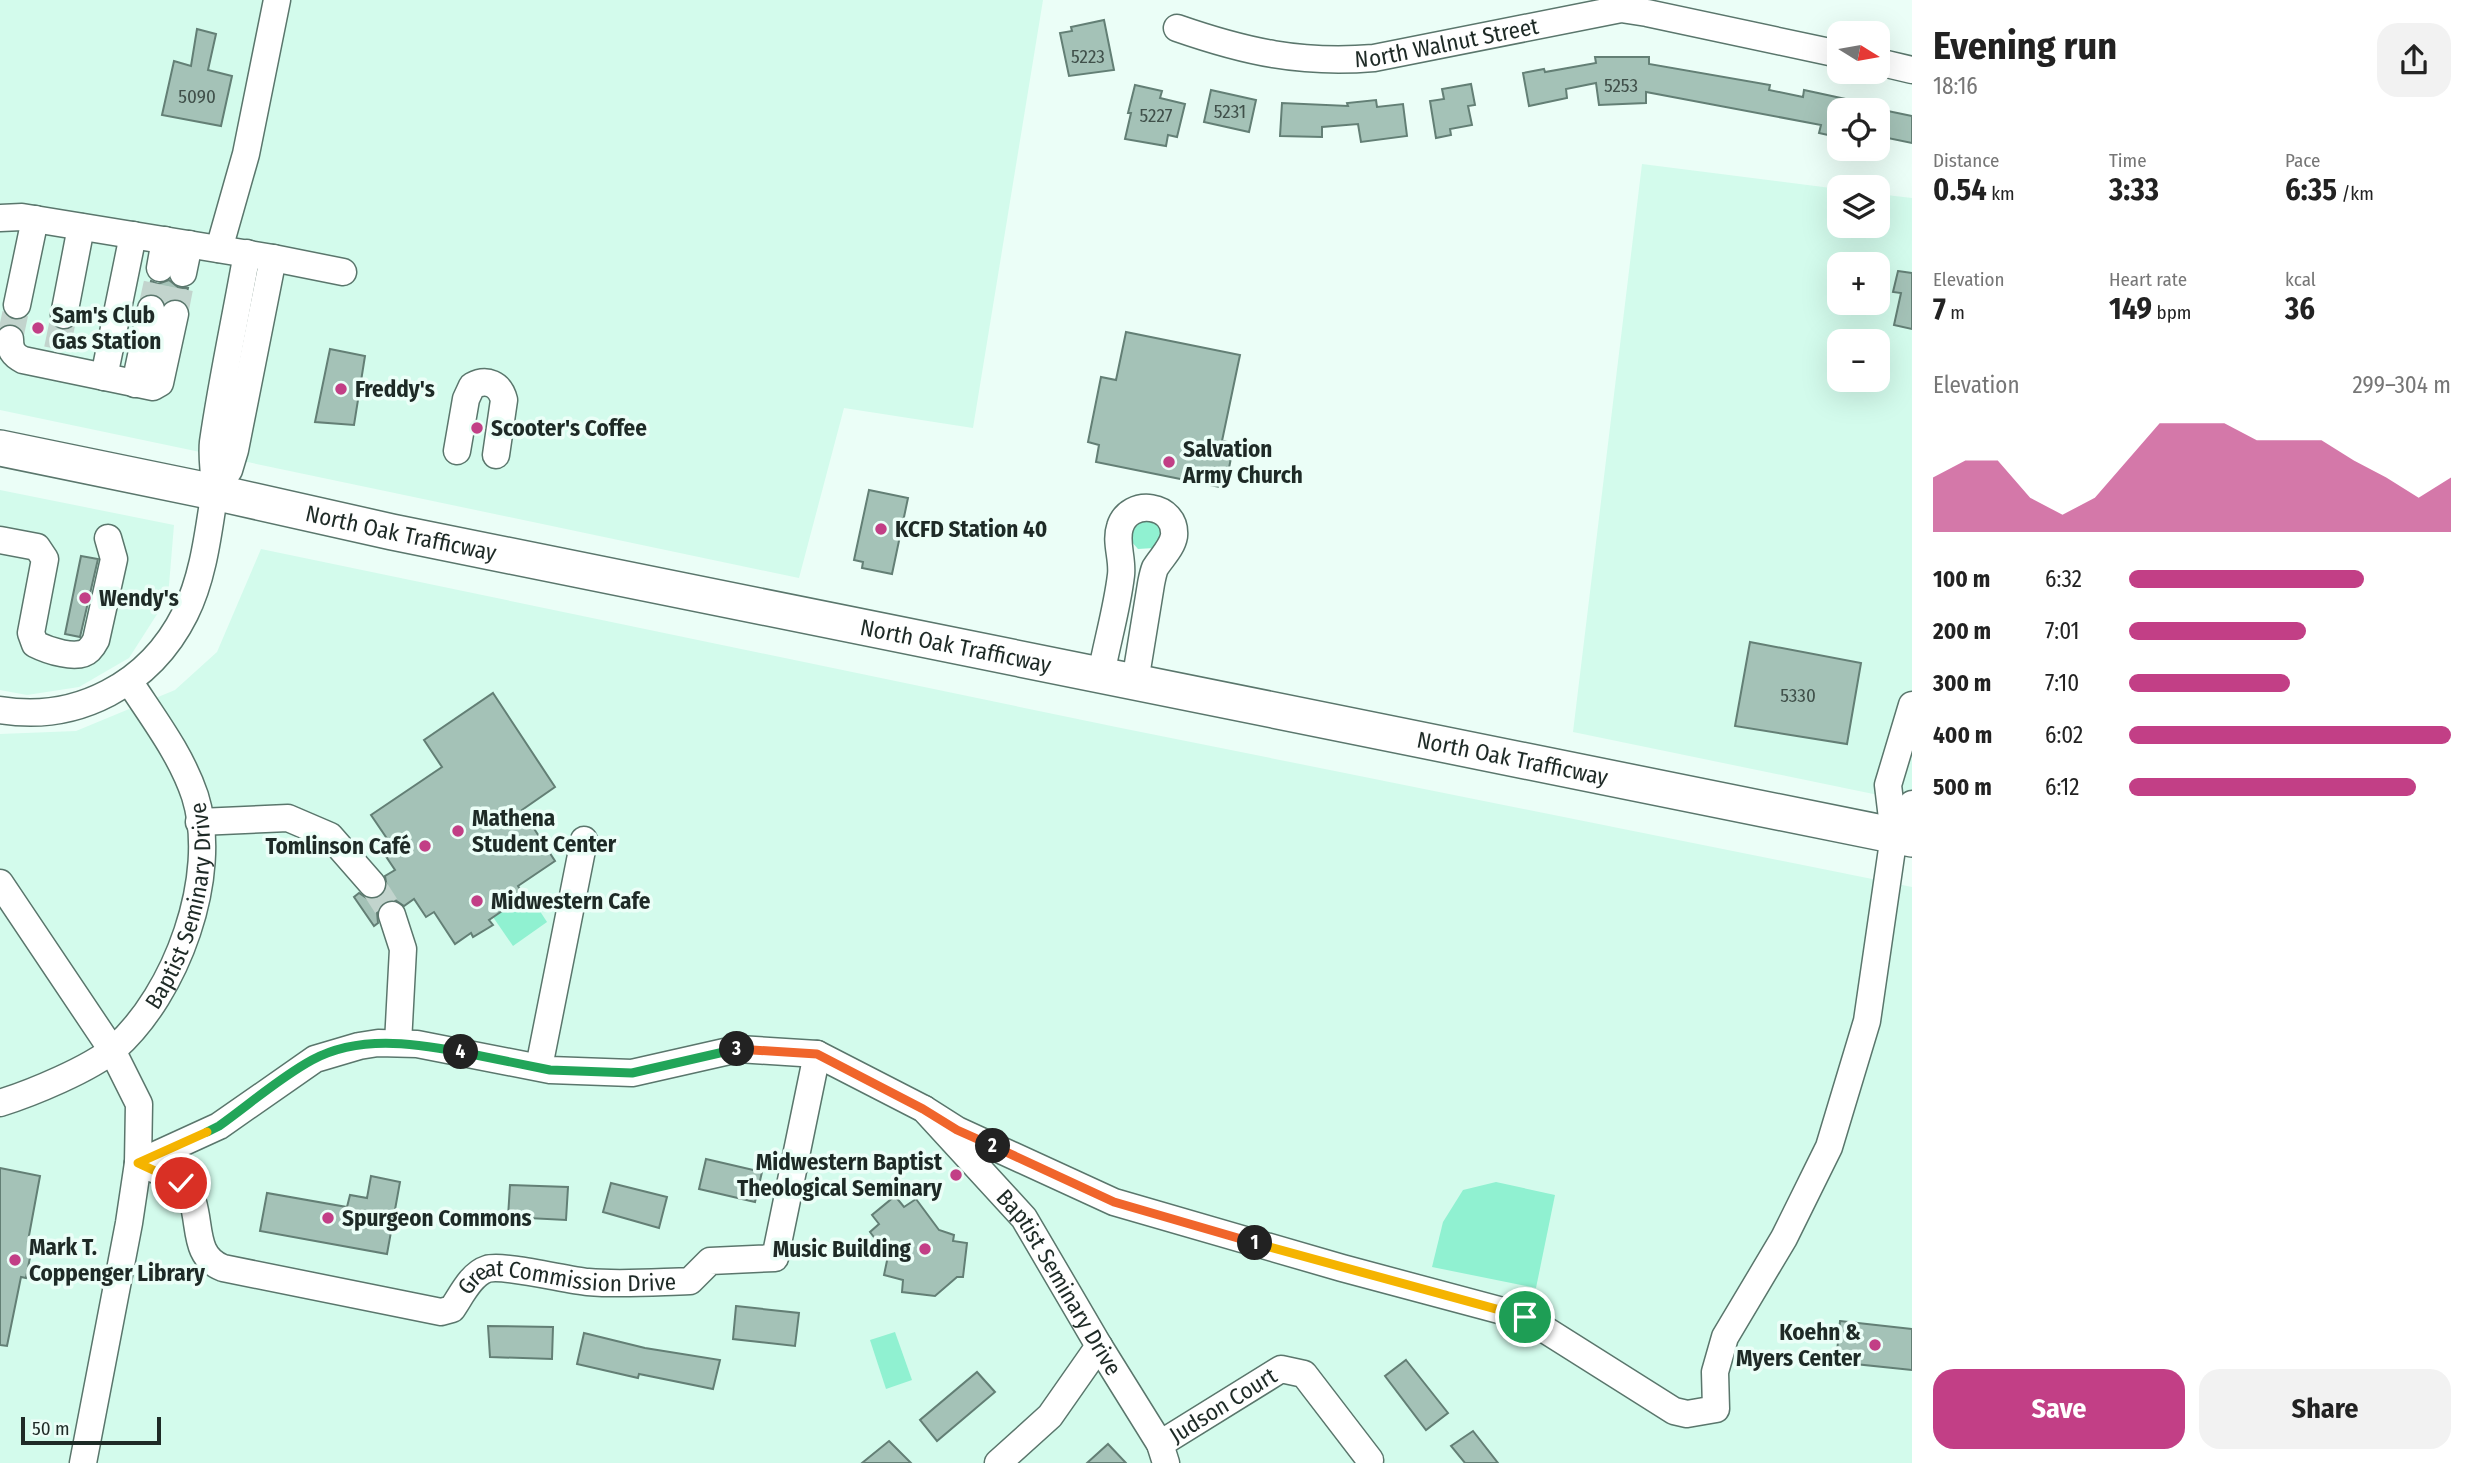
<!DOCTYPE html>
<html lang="en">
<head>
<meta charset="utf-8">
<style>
	:root { --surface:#fff; --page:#f2f2f2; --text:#222; --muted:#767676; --accent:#c23f86 }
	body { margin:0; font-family:"Fira Sans Condensed",sans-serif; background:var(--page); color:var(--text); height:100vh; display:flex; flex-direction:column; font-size:26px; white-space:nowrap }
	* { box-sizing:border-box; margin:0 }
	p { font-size:23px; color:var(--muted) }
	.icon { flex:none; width:38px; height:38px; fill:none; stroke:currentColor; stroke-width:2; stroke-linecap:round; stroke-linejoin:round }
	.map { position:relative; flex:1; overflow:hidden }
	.drawer { display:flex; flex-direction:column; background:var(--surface); width:560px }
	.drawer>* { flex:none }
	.needle { width:46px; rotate:101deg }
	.controls { position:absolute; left:1827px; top:21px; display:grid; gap:14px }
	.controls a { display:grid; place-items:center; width:63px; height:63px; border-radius:14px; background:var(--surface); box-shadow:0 7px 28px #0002; font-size:35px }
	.scale { position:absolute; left:21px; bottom:18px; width:140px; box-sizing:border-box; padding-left:7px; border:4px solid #1e2a26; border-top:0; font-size:19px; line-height:24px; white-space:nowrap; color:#1e2a26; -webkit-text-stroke:5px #ebfef7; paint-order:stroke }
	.pin { position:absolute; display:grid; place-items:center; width:60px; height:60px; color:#fff; margin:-30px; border:4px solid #fff; border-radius:50%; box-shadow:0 2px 7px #0007 }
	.km { position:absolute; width:35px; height:35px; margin:-18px; border-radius:50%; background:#222; color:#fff; font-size:19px; line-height:35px; text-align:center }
	.round { display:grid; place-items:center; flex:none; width:74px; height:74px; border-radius:21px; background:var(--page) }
	.headline { display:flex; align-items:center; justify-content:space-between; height:119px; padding:0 21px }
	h1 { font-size:38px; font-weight:700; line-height:52px }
	.metrics { display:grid; grid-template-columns:repeat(3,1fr); gap:10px; height:119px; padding:7px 21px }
	.metrics div { display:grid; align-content:center }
	.metrics b { font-size:30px; font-weight:700 }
	.metrics small { font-size:19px; font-weight:400 }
	.metrics p { font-size:19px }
	.chart { height:196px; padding:14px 21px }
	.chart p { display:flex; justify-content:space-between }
	.chart svg { width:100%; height:126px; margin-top:7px; fill:var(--accent); opacity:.7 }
	.primary-button { display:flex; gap:14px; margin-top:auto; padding:14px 21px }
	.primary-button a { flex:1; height:80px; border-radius:21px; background:var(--accent); color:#fff; font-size:28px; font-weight:700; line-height:80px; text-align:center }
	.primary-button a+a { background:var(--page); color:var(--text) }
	ul { padding:0 21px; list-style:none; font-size:23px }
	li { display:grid; grid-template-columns:112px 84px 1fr; align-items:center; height:52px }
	li i { height:18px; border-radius:9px; background:var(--accent) }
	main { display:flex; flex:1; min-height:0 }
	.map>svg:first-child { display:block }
	.built { fill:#d3fbec; fill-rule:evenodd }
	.green { fill:#90f1d1 }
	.building { fill:#a4c2b7; stroke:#637f75; stroke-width:2 }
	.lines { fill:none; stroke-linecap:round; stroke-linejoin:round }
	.minor-tunnel { stroke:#c2d4cd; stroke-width:26; stroke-dasharray:26 13; stroke-linecap:butt }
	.minor-casing { stroke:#5a766c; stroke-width:29 }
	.major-casing { stroke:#5a766c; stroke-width:38 }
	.minor { stroke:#fff; stroke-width:26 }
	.major { stroke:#fff; stroke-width:35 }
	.split-1-casing { stroke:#fff; stroke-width:14 }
	.split-2-casing { stroke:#fff; stroke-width:14 }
	.split-3-casing { stroke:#fff; stroke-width:14 }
	.split-4-casing { stroke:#fff; stroke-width:14 }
	.split-5-casing { stroke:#fff; stroke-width:14 }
	.split-6-casing { stroke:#fff; stroke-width:14 }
	.split-1 { stroke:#f5b400; stroke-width:9 }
	.split-2 { stroke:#f0652b; stroke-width:9 }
	.split-3 { stroke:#f0652b; stroke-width:9 }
	.split-4 { stroke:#22a559; stroke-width:9 }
	.split-5 { stroke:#22a559; stroke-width:9 }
	.split-6 { stroke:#f5b400; stroke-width:9 }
	.poi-dot { fill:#c23f86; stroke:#ebfef7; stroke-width:2.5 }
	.labels { text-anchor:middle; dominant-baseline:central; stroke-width:7; stroke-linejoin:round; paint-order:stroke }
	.number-label { font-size:19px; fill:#40504a }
	.street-label { font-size:23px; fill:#1e2a26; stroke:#ebfef7 }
	.poi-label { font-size:23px; font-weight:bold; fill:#1e2a26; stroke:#ebfef7; text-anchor:start }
</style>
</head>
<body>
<main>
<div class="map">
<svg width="1912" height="1463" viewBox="0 0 1912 1463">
	<rect width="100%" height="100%" fill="#ebfef7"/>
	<g class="built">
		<path d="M0,0H1043L973,428L844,408L799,578L0,410Z"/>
		<path d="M1642,164L1839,189V226H1878V194L1912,198V802L1573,732ZM1839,264H1878V303H1839ZM1839,341H1878V380H1839Z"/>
		<path d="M0,490L174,525L168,597L129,658L79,687L27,695L0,690Z"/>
		<path d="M261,549L1121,728L1912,887V1463H0V734L76,731L175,690L217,652Z"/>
	</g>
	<g class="green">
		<path d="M1139,518L1159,524L1162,535L1154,548L1138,549L1131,541L1129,531Z"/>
		<path d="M528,893L547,922L513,946L493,917Z"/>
		<path d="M1496,1182L1555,1195L1536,1288L1432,1267L1443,1222L1463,1190Z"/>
		<path d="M895,1332L912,1380L886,1389L870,1340Z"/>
	</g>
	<g class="building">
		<path d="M1104,20L1114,70L1069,76L1060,33L1072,31L1071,27Z"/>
		<path d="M197,29L216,34L208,70L232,76L221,126L162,115L174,61L191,66Z"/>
		<path d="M1595,57H1649V64L1770,85L1769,90L1803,97L1804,90L1869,104V110H1839L1837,137L1819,133L1821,125L1646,92V103L1599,105L1596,83L1566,89L1567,98L1529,106L1523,73L1544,69L1545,72L1596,63Z"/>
		<path d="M1471,84L1475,105L1468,106L1472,125L1450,129L1451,135L1436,138L1430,101L1444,99L1442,89Z"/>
		<path d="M1135,85L1162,91L1160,98L1185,104L1177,137L1168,135L1166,146L1125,139L1131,113H1128Z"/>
		<path d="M1211,90L1256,100L1249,132L1204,122Z"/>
		<path d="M1376,100L1377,107L1403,104L1407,136L1361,142L1358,124L1322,127V137L1280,136L1282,103L1348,106L1347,103Z"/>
		<path d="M1883,110L1912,116V143L1878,136Z"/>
		<path d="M1898,271L1912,273V329L1894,325L1901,293L1893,292Z"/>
		<path d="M169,280L179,288H188L185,302L178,299L165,302L161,297L148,294L151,281L158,284Z"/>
		<path d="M1126,332L1240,355L1222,441L1234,443L1225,488L1096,462L1099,445L1088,442L1101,377L1116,380Z"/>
		<path d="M330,349L365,356L354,425L315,422Z"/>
		<path d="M869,490L908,498L892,574L862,568L863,562L854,560Z"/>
		<path d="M81,556L98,559L80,637L65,634Z"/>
		<path d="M1750,642L1861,663L1847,744L1735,726Z"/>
		<path d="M493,693L555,787L522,810L555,861L518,886L524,896L489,920L493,925L473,937L471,933L455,944L434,912L426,917L414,899L404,906L395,900H388L381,904L377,912L378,923L374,926L354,897L359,893L368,899H376L382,896L387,888L385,876L395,870L383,852L392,846L371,815L442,767L424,740Z"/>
		<path d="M706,1159L762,1172L755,1202L699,1189Z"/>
		<path d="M0,1168L40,1176L28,1241L33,1242L26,1278L21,1277L7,1346L0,1345Z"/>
		<path d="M371,1176L400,1182L387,1254L260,1231L267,1193L347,1207L350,1195L367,1198Z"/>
		<path d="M611,1183L667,1197L659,1228L603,1212Z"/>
		<path d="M510,1185L568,1187L566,1220L508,1217Z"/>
		<path d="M895,1196L904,1207L916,1199L939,1230L954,1235L953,1241L967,1243L963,1277H957L935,1296L902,1292L903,1280L884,1275L888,1256L870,1232L879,1224L872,1215Z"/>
		<path d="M736,1306L799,1313L795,1346L733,1339Z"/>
		<path d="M1840,1321L1912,1329V1370L1836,1362Z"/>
		<path d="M488,1326L553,1327L552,1359L490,1357Z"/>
		<path d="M584,1333L645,1348L720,1360L713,1389L639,1374L638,1378L577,1364Z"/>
		<path d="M1406,1360L1448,1413L1426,1430L1385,1376Z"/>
		<path d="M977,1372L995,1392L937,1441L920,1420Z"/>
		<path d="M1473,1431L1498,1463H1465L1451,1446Z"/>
		<path d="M889,1441L911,1463H862Z"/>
		<path d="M1108,1444L1126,1463H1087Z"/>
	</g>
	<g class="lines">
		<g class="minor-tunnel">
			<path d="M151,309L160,268"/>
			<path d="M175,314L183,273"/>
			<path d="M10,339L17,305"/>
			<path d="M57,349L64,315"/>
			<path d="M372,884L392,915"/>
		</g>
		<defs>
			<g id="minor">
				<path id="s1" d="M1177,28C1246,52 1301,64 1374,58L1621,9L1647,13L1839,54"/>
				<path d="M1878,62L1912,70"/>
				<path d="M0,218L22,217L273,258L343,272"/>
				<path d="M219,249L246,154L277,0"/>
				<path d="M160,268L165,240"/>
				<path d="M183,273L189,244"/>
				<path d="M17,305L35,219"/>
				<path d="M64,315L81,227"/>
				<path d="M10,339C10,350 13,355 23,360L153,387L160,383L175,314"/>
				<path d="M104,377L133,235"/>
				<path d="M135,384L151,309"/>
				<path d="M457,451L466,399L472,386C487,378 500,384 504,400L496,455"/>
				<path d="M214,492L229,470L235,450L273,258"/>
				<path d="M0,540L37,547L45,559L31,633L35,644C47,650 78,661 89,650C92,647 94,644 96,640L114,559L108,538"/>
				<path d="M1101,675C1107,642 1117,609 1121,575C1123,559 1115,542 1120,527C1129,497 1177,504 1174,536C1172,548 1161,558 1155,568C1153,573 1152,579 1151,584L1135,682"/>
				<path d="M0,710C77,723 150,684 185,614C203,578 208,535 214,496C216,478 211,460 213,442C222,379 236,316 247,253"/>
				<path d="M199,822L288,818L330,836L372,884"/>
				<path d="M1894,835L1912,804"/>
				<path d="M0,883L112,1050L139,1104L138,1163L129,1223L83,1463"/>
				<path d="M392,915L403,949L398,1043"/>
				<path d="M539,1067L584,840"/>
				<path id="s2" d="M0,1103C32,1093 90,1069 115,1048C176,994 220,876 195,796C181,754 153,718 129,681"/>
				<path d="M924,1109L957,1130L1114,1202L1342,1268L1525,1317L1674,1411L1687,1414L1716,1409L1715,1372L1725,1337L1784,1238L1829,1147L1867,1021L1894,835L1888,785L1912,705"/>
				<path id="s3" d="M138,1163L219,1126L315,1059L359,1046L378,1043L417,1044L550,1070L632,1073L738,1049L817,1054L924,1109L1024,1218L1099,1346L1160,1444L1166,1463"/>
				<path id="s4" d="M138,1163C152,1169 171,1174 182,1184C207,1208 186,1254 223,1268L441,1312L452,1309C461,1296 471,1274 487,1269C503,1264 566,1280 588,1282C622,1285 656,1282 690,1281L710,1261L775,1258L817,1054"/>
				<path id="s5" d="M1160,1444L1281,1369L1304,1374L1370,1460"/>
				<path d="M998,1463L1050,1416L1099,1346"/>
			</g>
			<g id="major">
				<path id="s6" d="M0,448L214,492L392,532L1912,839"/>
			</g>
		</defs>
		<use href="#minor" class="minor-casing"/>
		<use href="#major" class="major-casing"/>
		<use href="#minor" class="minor"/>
		<use href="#major" class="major"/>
	</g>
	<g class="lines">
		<defs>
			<path id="split-1" d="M1255,1243L1525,1317"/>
			<path id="split-2" d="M993,1146L1114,1202L1255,1243"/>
			<path id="split-3" d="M737,1049L817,1054L923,1109L957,1130L993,1146"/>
			<path id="split-4" d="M461,1052L550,1070L632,1073L737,1049"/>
			<path id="split-5" d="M207,1132L219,1126C250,1104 279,1078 312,1060C358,1035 413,1043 461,1052"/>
			<path id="split-6" d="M181,1183L138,1163L207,1132"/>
		</defs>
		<use href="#split-1" class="split-1-casing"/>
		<use href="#split-2" class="split-2-casing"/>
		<use href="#split-3" class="split-3-casing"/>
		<use href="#split-4" class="split-4-casing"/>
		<use href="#split-5" class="split-5-casing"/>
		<use href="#split-6" class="split-6-casing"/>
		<use href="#split-1" class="split-1"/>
		<use href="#split-2" class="split-2"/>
		<use href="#split-3" class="split-3"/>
		<use href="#split-4" class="split-4"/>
		<use href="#split-5" class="split-5"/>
		<use href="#split-6" class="split-6"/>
	</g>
	<g class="poi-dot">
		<circle cx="38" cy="328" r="7"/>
		<circle cx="341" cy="389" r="7"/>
		<circle cx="477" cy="428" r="7"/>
		<circle cx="1169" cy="462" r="7"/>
		<circle cx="881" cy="529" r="7"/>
		<circle cx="85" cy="598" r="7"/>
		<circle cx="458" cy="831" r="7"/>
		<circle cx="425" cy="846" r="7"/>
		<circle cx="477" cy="901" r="7"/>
		<circle cx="956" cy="1175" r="7"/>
		<circle cx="328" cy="1218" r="7"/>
		<circle cx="925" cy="1249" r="7"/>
		<circle cx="15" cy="1260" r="7"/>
		<circle cx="1875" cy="1345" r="7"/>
	</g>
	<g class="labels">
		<g class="number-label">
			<text x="1088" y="56">5223</text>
			<text x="1621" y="85">5253</text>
			<text x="197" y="96">5090</text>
			<text x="1230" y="111">5231</text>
			<text x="1156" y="115">5227</text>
			<text x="1798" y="695">5330</text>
		</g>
		<g class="street-label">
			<text stroke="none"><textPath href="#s1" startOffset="275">North Walnut Street</textPath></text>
			<text stroke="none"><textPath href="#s6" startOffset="410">North Oak Trafficway</textPath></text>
			<text stroke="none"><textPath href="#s6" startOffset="976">North Oak Trafficway</textPath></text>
			<text stroke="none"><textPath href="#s6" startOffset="1544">North Oak Trafficway</textPath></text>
			<text stroke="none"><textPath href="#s2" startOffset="290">Baptist Seminary Drive</textPath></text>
			<text stroke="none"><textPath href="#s3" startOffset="1057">Baptist Seminary Drive</textPath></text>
			<text stroke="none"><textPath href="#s4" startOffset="513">Great Commission Drive</textPath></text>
			<text stroke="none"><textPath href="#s5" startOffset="74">Judson Court</textPath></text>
		</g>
		<g class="poi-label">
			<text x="52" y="315">Sam's Club<tspan x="52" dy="26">Gas Station</tspan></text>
			<text x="355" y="389">Freddy's</text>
			<text x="491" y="428">Scooter's Coffee</text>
			<text x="1183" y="449">Salvation<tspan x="1183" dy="26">Army Church</tspan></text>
			<text x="895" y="529">KCFD Station 40</text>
			<text x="99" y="598">Wendy's</text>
			<text x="472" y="818">Mathena<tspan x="472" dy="26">Student Center</tspan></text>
			<text x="411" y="846" text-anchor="end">Tomlinson Café</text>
			<text x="491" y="901">Midwestern Cafe</text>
			<text x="942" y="1162" text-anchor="end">Midwestern Baptist<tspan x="942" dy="26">Theological Seminary</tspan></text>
			<text x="342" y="1218">Spurgeon Commons</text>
			<text x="29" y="1247">Mark T.<tspan x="29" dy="26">Coppenger Library</tspan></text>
			<text x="911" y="1249" text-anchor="end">Music Building</text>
			<text x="1861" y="1332" text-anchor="end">Koehn &amp;<tspan x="1861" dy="26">Myers Center</tspan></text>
		</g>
	</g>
</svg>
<div class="controls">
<a><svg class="needle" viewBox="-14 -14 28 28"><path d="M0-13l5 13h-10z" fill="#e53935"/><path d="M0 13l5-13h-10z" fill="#767676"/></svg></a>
<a><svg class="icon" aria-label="locate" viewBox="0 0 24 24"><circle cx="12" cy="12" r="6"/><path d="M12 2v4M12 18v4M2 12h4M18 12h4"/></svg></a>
<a><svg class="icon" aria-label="layers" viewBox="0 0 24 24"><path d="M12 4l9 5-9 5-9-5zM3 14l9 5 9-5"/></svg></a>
<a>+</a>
<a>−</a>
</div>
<div class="scale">50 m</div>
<div class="pin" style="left:1525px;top:1317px;background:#1e9e55"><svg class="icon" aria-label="arrive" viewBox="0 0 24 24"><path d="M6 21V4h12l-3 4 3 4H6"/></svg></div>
<div class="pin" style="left:181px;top:1183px;background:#d93025"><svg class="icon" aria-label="check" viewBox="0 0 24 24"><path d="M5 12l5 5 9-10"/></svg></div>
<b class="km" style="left:1255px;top:1243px">1</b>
<b class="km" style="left:993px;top:1146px">2</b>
<b class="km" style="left:737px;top:1049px">3</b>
<b class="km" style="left:461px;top:1052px">4</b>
</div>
<section class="drawer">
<div class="headline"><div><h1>Evening run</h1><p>18:16</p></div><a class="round"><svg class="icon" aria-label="share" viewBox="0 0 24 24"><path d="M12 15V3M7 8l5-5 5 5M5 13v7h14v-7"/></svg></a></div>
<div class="metrics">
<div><p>Distance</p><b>0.54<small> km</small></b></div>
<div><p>Time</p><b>3:33</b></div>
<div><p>Pace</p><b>6:35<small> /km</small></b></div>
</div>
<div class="metrics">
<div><p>Elevation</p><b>7<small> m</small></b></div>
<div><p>Heart rate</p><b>149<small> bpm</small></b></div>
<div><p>kcal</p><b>36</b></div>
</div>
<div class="chart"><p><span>Elevation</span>299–304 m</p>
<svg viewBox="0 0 160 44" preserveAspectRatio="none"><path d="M0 44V25L10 19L20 19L30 32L40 38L50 32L60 19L70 6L80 6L90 6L100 12L110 12L120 12L130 19L140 25L150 32L160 25V44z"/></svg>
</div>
<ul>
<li><b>100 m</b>6:32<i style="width:73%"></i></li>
<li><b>200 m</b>7:01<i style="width:55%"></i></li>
<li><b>300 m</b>7:10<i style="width:50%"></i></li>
<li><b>400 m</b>6:02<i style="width:100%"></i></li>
<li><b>500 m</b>6:12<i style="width:89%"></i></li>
</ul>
<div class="primary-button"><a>Save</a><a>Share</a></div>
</section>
</main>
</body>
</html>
